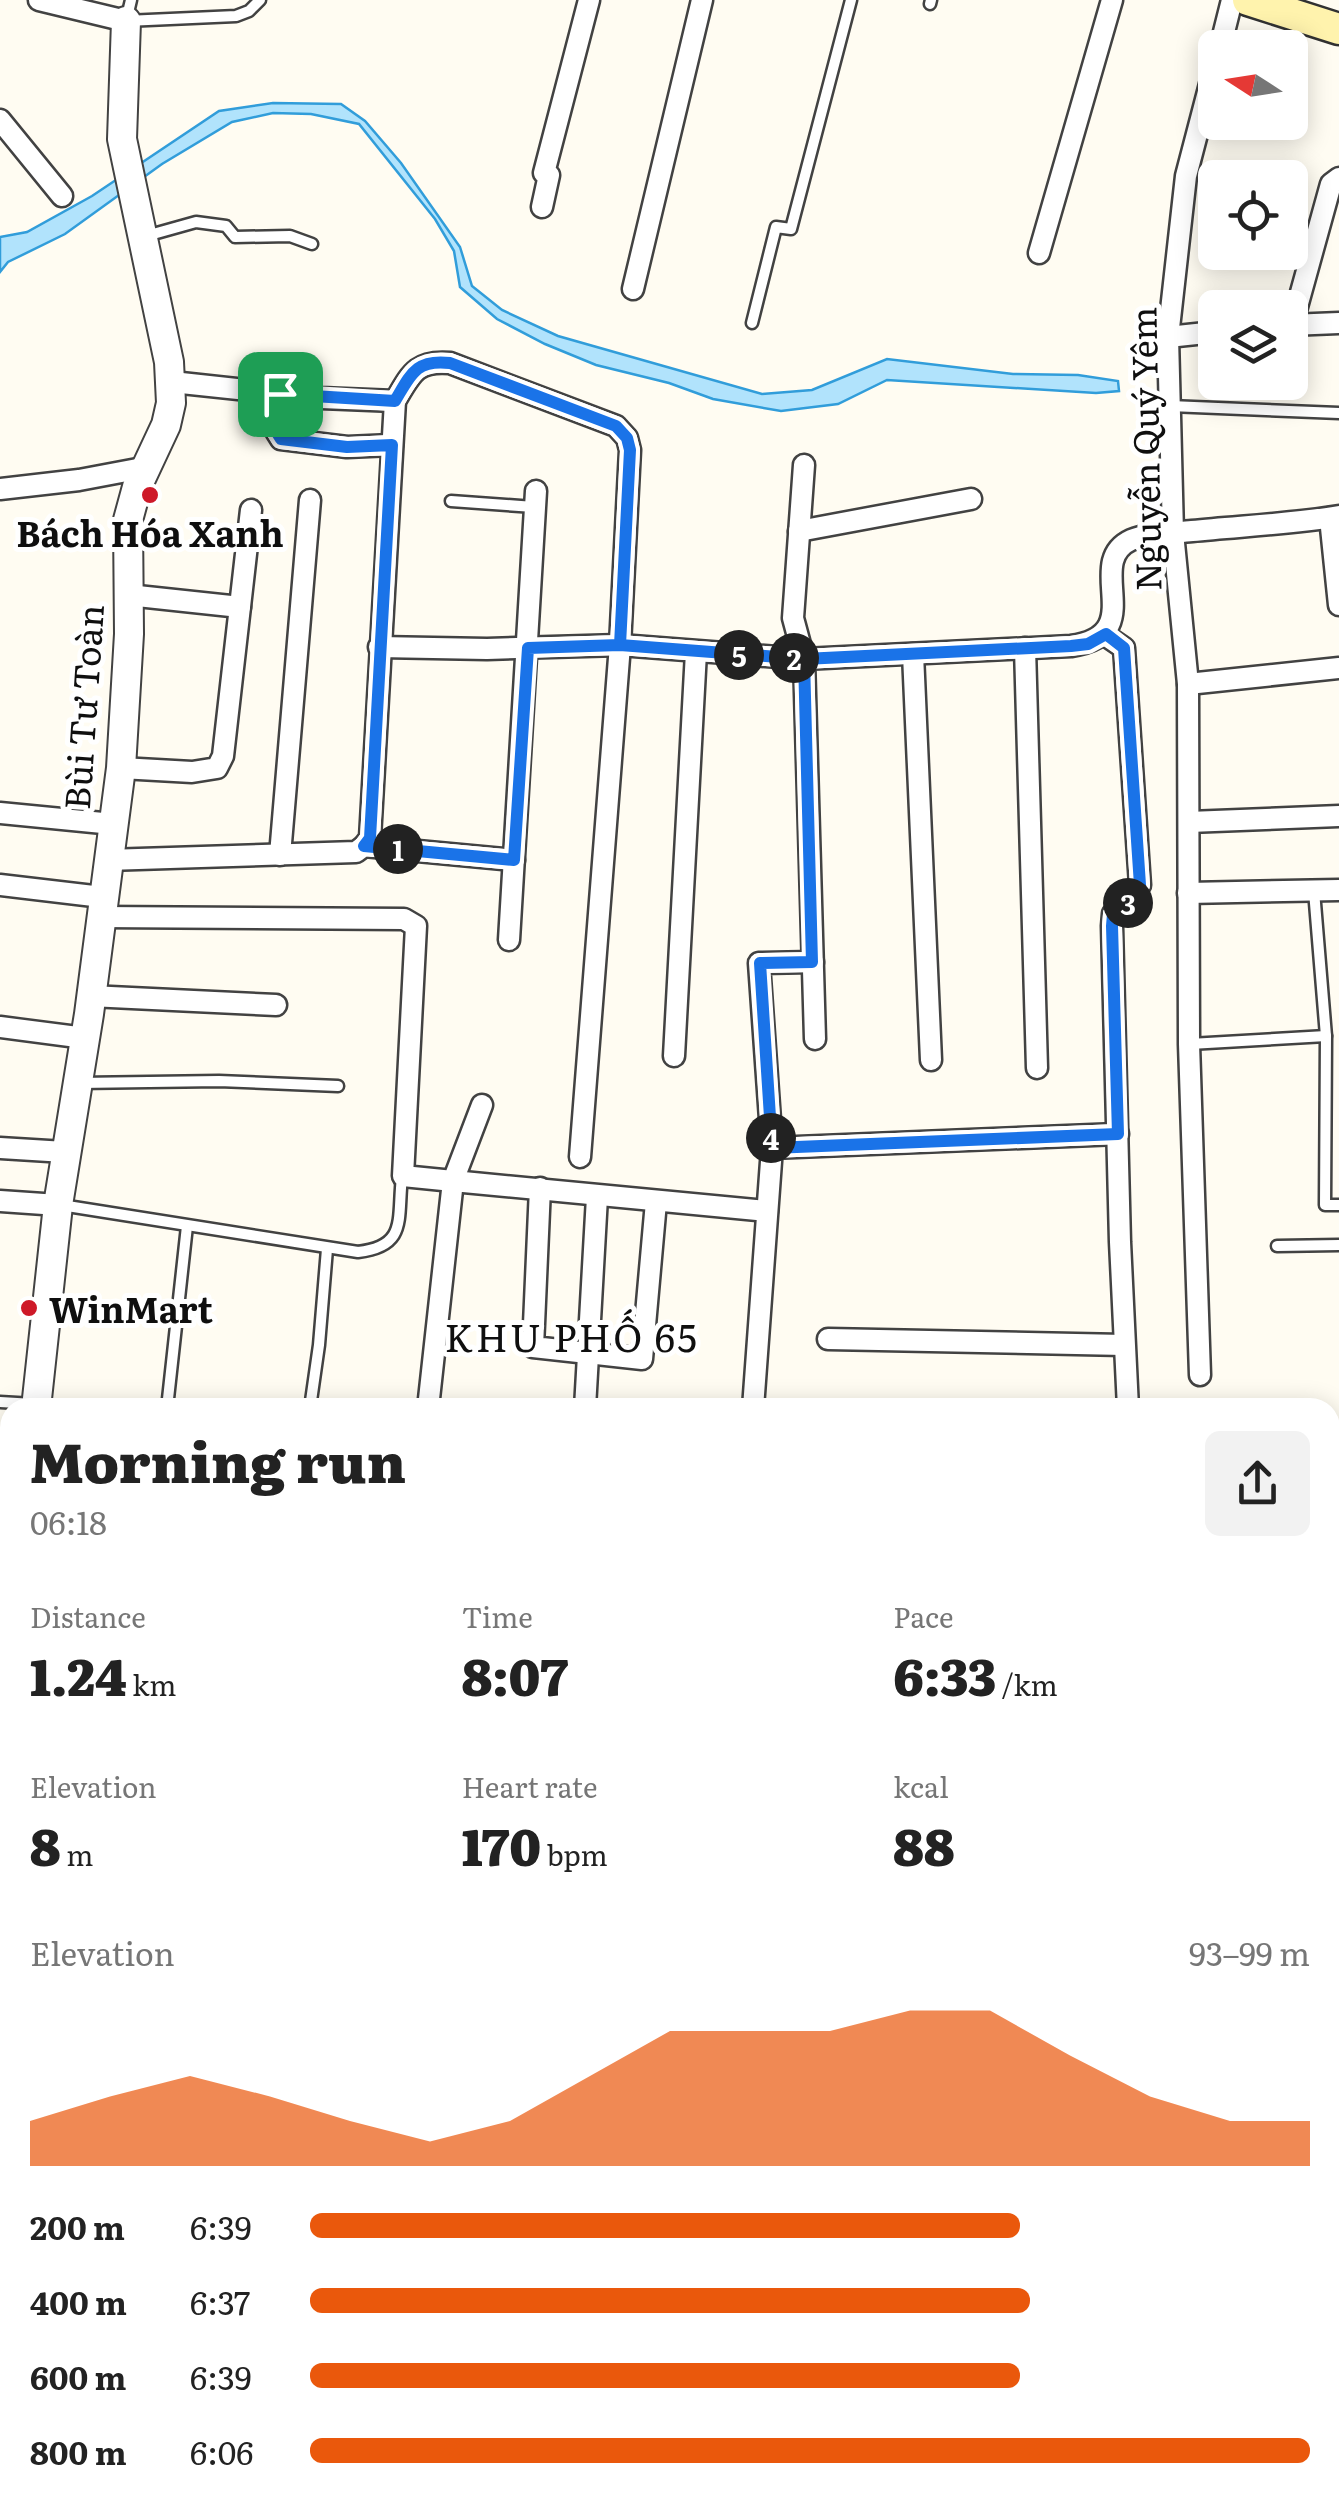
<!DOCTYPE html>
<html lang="en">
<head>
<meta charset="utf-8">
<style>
	:root { --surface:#fff; --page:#f2f2f2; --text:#222; --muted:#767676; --accent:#ea580c }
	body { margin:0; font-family:Literata,serif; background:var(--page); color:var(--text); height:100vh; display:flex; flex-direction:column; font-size:38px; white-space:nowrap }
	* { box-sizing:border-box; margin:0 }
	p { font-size:32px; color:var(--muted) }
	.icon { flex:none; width:55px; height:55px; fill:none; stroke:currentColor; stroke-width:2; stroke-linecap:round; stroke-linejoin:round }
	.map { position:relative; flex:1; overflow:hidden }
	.drawer { position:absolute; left:0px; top:1398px; width:1340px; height:1112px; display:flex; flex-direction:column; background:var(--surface); border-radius:30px 30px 0 0; box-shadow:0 5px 25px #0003 }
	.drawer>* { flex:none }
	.needle { width:65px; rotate:282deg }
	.controls { position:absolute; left:1198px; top:30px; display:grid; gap:20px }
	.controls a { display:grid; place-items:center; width:110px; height:110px; border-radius:15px; background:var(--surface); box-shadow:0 5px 25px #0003; font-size:50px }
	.pin { position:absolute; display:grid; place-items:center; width:85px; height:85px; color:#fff; margin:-42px; border-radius:20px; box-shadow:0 5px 15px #0006 }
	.km { position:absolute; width:50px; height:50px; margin:-25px; border-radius:50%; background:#222; color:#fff; font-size:28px; line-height:50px; text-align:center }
	.round { display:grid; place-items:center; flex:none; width:105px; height:105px; border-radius:15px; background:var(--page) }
	.summary { display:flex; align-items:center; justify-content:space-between; height:170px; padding:0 30px }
	h1 { font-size:55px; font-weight:800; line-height:75px }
	.figures { display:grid; grid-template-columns:repeat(3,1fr); gap:15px; height:170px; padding:10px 30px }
	.figures div { display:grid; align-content:center }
	.figures b { font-size:50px; font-weight:800 }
	.figures small { font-size:28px; font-weight:400 }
	.figures p { font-size:28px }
	.chart { height:280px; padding:20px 30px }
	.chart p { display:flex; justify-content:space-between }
	.chart svg { width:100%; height:180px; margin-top:10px; fill:var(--accent); opacity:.7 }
	ul { padding:0 30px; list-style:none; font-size:32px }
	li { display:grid; grid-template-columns:160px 120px 1fr; align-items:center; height:75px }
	li i { height:25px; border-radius:12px; background:var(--accent) }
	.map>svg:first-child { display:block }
	.water { fill:#b1e3fc; stroke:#319dda; stroke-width:2.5 }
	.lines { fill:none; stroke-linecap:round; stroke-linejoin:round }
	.service-casing { stroke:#424242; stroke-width:15 }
	.minor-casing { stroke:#424242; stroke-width:25 }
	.tertiary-casing { stroke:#424242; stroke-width:32 }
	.secondary-casing { stroke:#313131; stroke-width:35 }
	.service { stroke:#fff; stroke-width:10 }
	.minor { stroke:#fff; stroke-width:20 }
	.tertiary { stroke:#fff; stroke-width:28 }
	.secondary { stroke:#fff3ad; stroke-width:30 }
	.route-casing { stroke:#fff; stroke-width:20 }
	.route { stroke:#1a73e8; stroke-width:12 }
	.poi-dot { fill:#ce1928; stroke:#fff; stroke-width:4 }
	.labels { text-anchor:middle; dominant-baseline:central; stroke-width:10; stroke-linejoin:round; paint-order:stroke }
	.street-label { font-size:35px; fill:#0f0f0f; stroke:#fff }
	.poi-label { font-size:35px; font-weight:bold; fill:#0f0f0f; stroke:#fff }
	.neighbourhood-label { font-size:38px; letter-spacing:2.5px; fill:#0f0f0f; stroke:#fff }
</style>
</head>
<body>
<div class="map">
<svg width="1339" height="2508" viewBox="0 0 1339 2508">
	<rect width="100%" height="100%" fill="#fffcf2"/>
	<path class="water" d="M273,103L341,104L365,121L401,163L460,247L472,286L502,310L558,336L762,394L812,390L887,359L1013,374L1078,375L1118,381L1119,391L1096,393L887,380L838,404L781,411L713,399L669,383L596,365L545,344L497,319L460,287L454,251L435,219L359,124L311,114L273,113L232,122L162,164L65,234L8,262L0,272V237L27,232L92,196L219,111Z"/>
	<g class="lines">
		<defs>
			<g id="service">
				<path d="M131,0L126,21L236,16L249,11L260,0"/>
				<path d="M930,4L931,0"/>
				<path d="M146,236L196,222L226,226L235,237L290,236L312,244"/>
				<path d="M752,323L776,227L791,229L851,0"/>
				<path d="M1170,406L1339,413"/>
				<path d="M451,501L534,507"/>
				<path d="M1314,891L1326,1036L1325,1205H1339"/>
				<path d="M1190,1044L1326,1036"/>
				<path d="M79,1083L219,1081L338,1086"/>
				<path d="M61,1205L358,1252C408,1246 397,1219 402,1177"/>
				<path d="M1277,1246L1339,1245"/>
				<path d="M0,1402L34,1404"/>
				<path d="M167,1408L187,1226"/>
				<path d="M310,1408L319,1345L327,1249"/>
				<path d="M1330,1627L1339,1628"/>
				<path d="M1338,1824L1339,1811"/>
				<path d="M0,2125L10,2131"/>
				<path d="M197,2500L205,2508"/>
				<path d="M305,2508L309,2500"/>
				<path d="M519,2508L522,2500"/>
			</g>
			<g id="minor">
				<path d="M39,0L126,21"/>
				<path d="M1220,48L1232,0"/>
				<path d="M0,120L62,196"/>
				<path d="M542,207L549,175L544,173L589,0"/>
				<path d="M1039,253L1112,0"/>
				<path d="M633,289L702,0"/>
				<path d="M1290,325L1339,323"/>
				<path d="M1292,325L1331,184L1339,178"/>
				<path d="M1168,337L1215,332"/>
				<path d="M172,382L321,398L395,401"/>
				<path d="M280,394L276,431L281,439L347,447L392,445"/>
				<path d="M804,465L793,618L804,659L815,1039"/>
				<path d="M0,489L79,480L148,467"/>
				<path d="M1330,518L1339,605"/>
				<path d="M799,531L971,499"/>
				<path d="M128,595L240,607"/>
				<path d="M1105,635L1124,648L1140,885L1125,908L1113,914L1112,926L1120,1242L1128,1408"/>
				<path d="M379,647L487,649L620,645L804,659L1071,646C1151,635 1082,563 1131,540C1148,533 1174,533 1192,531C1241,526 1291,524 1339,516"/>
				<path d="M1025,648L1037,1068"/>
				<path d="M913,654L931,1060"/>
				<path d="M1188,684L1339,668"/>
				<path d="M121,768L192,772L217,768L223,756L251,510"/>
				<path d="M0,813L113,824"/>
				<path d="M1189,822L1339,816"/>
				<path d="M364,846L370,838L395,401C411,374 416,360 450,363L616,426L627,438L630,450L620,645L580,1157"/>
				<path d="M280,855L310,500"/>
				<path d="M107,860L356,852L364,846L514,860"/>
				<path d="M0,885L102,897"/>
				<path d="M1188,893L1339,890"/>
				<path d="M99,917L404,919L416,926L403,1176L453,1181L482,1105"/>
				<path d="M509,940L536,491"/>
				<path d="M90,996L276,1005"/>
				<path d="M0,1027L85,1038"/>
				<path d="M674,1056L696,652"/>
				<path d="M0,1148L65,1152"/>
				<path d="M772,1148L1118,1134"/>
				<path d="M540,1188L533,1347L642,1359L656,1202"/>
				<path d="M0,1201L58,1205"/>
				<path d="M828,1339L1124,1345"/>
				<path d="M1200,1375L1189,1044L1188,684L1173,533L1168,337L1186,176L1215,65"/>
				<path d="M428,1408L453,1181L767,1211"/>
				<path d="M585,1408L597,1197"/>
				<path d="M753,1408L772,1148L759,963L813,962"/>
				<path d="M0,1928L10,1931"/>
				<path d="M1330,2002L1339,2000"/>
				<path d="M1330,2104L1339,2129"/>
				<path d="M1330,2464L1339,2461"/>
				<path d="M587,2500L597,2508"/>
				<path d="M1096,2500L1097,2508"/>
				<path d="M1307,2500L1310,2508"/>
				<path d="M706,2508V2500"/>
			</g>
			<g id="tertiary">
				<path d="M36,1408L58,1205L89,1014L121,768L129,634L128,520L137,487L166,425L171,403L169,362L122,139L126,21"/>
				<path d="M0,1667L10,1619"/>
			</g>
			<path id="secondary" d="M1248,0L1339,29"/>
		</defs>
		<use href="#service" class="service-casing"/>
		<use href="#minor" class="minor-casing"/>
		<use href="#tertiary" class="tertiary-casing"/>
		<use href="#secondary" class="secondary-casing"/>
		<use href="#service" class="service"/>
		<use href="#minor" class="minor"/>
		<use href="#tertiary" class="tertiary"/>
		<use href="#secondary" class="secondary"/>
	</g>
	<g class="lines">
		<defs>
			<path id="route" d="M280,394L276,431L281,439L347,447L392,445L370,838L364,846L514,860L528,648L620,645L804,659L1071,646L1088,644L1106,634L1124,648L1140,885L1125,908L1113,914L1112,926L1118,1134L772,1148L760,963L812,962L804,659L620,645L630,450L627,438L616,426L450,363C416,359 411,374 395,401L280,394"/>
		</defs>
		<use href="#route" class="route-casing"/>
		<use href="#route" class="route"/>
	</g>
	<g class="poi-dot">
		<circle cx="150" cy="495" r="10"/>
		<circle cx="29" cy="1308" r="10"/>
	</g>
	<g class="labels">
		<g class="street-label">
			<text transform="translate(1144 449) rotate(-91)">Nguyễn Quý Yêm</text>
			<text transform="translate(82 707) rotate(-86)">Bùi Tư Toàn</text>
		</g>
		<g class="poi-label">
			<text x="150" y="532">Bách Hóa Xanh</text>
			<text x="49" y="1308" text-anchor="start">WinMart</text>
		</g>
		<g class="neighbourhood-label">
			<text x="572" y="1335">KHU PHỐ 65</text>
		</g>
	</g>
</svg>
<div class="controls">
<a><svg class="needle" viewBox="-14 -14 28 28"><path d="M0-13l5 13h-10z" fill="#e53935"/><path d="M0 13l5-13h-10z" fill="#767676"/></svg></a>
<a><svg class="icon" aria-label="locate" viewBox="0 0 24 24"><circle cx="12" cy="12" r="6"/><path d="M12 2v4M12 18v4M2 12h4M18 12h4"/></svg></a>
<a><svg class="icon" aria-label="layers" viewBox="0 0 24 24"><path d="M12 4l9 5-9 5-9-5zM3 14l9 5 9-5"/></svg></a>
</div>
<div class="pin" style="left:280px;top:394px;background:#1e9e55"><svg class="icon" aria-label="arrive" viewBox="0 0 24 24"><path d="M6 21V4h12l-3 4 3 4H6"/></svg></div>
<b class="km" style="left:398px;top:849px">1</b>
<b class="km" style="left:794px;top:658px">2</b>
<b class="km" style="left:1128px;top:903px">3</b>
<b class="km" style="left:771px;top:1138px">4</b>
<b class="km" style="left:739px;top:655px">5</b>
<section class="drawer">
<div class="summary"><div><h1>Morning run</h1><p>06:18</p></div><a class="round"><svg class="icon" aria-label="share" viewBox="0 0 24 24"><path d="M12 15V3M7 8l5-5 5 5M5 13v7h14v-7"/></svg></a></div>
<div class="figures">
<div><p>Distance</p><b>1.24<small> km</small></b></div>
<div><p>Time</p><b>8:07</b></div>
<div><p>Pace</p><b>6:33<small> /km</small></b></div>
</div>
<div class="figures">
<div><p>Elevation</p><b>8<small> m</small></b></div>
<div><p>Heart rate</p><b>170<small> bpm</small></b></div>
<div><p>kcal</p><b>88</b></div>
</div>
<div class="chart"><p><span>Elevation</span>93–99 m</p>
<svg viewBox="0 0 160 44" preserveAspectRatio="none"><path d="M0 44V33L10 27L20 22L30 27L40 33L50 38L60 33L70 22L80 11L90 11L100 11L110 6L120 6L130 17L140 27L150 33L160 33V44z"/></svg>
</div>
<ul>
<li><b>200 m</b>6:39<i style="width:71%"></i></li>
<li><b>400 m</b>6:37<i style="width:72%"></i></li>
<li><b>600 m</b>6:39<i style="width:71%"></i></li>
<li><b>800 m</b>6:06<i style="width:100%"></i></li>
</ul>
</section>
</div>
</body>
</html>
